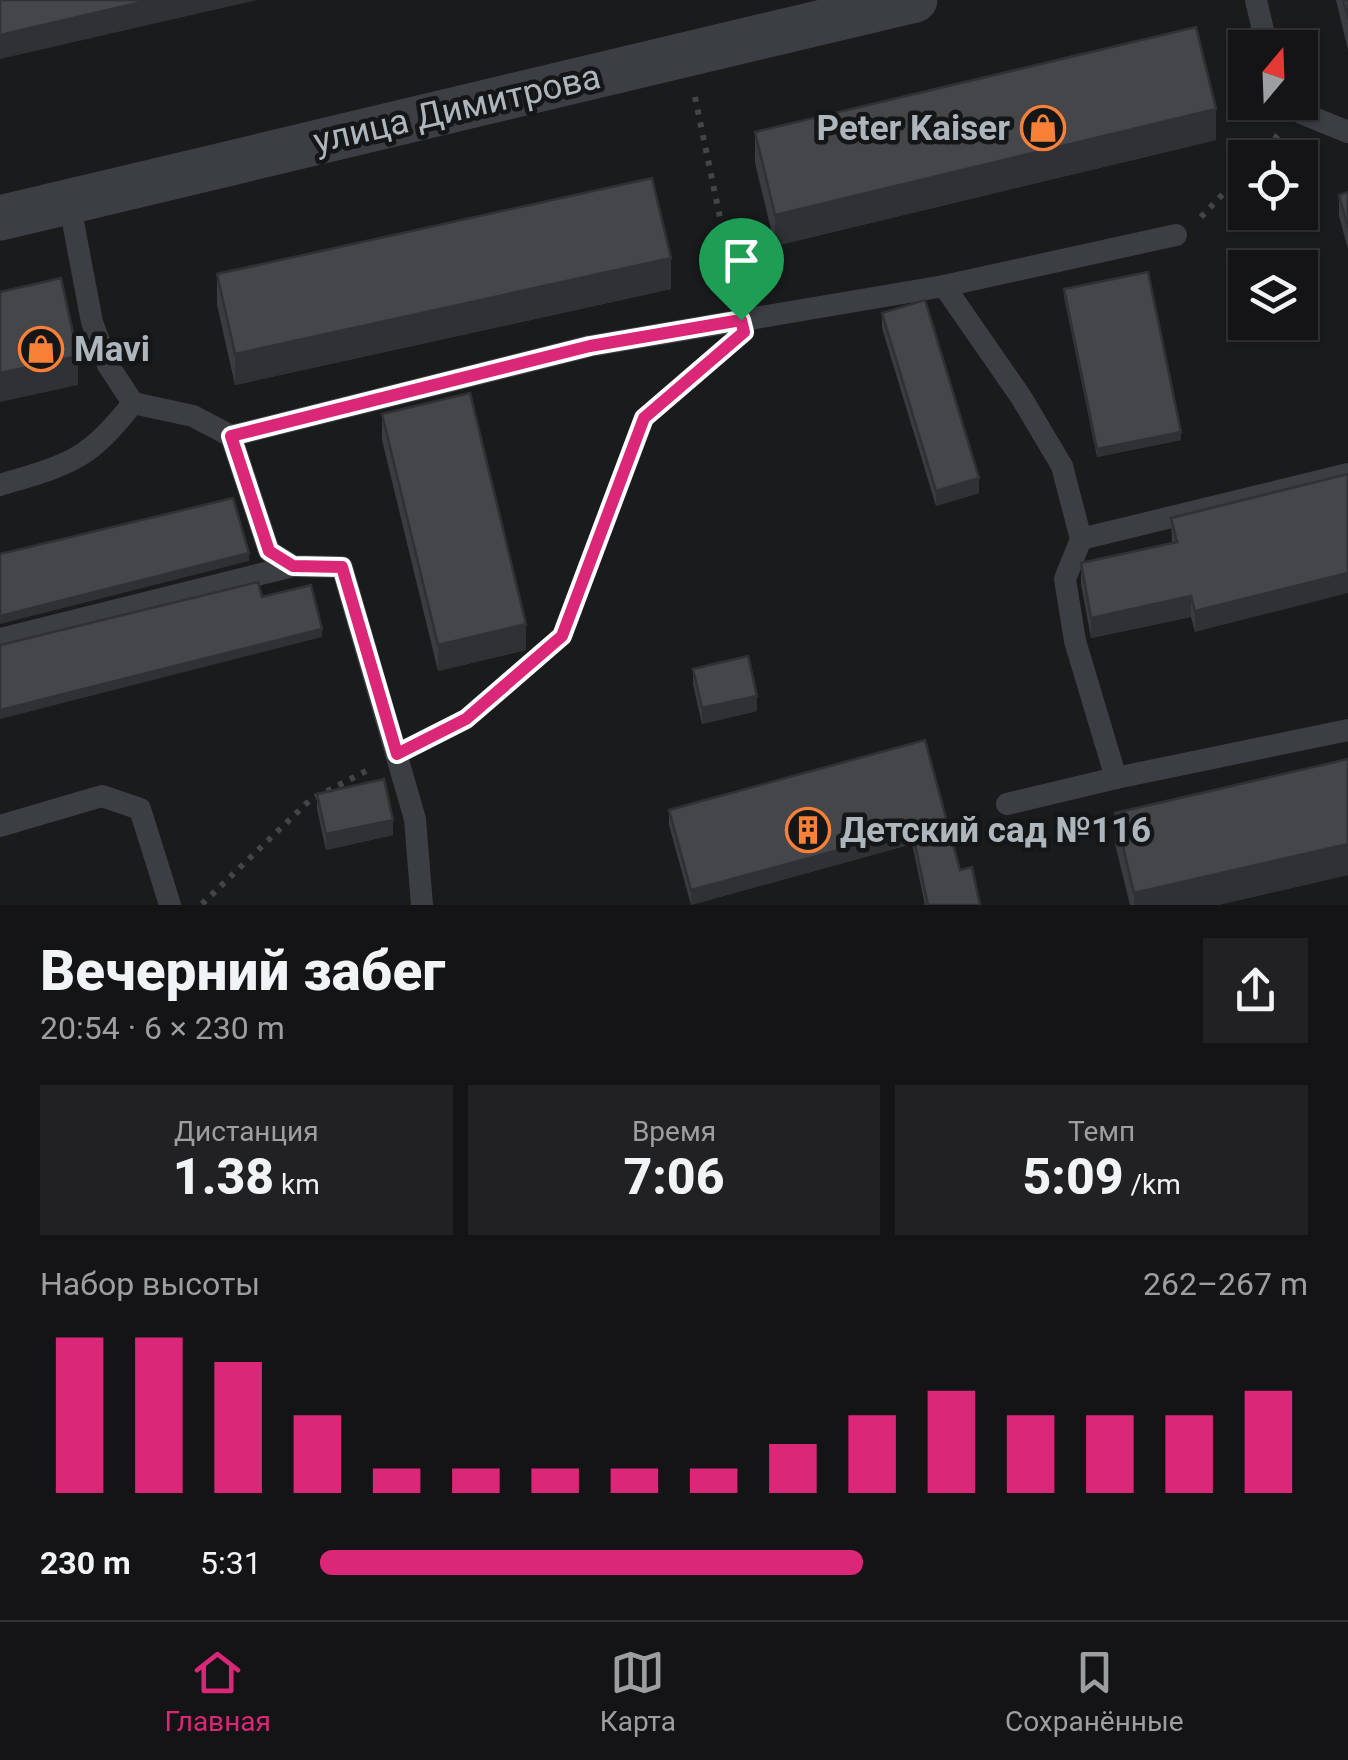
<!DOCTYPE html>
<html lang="ru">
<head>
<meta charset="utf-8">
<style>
	:root { --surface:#141416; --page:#212123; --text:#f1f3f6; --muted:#9d9ea1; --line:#333335; --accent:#db2777 }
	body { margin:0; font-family:Roboto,sans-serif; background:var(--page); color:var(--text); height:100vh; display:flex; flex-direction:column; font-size:38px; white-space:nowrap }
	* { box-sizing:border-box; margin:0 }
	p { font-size:32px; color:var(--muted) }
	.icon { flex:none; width:55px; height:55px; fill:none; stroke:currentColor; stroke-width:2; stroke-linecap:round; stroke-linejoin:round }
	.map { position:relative; height:905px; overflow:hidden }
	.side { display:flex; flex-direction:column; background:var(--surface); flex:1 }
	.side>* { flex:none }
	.needle { width:65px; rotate:19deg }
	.controls { position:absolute; left:1228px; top:30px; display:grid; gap:20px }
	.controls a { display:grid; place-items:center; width:90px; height:90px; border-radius:0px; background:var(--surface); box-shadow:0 2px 8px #0004,0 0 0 2px var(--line); font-size:50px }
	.pin { position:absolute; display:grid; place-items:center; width:85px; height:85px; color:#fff; margin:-102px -42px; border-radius:50% 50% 50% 0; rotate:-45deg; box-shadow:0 0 10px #0007 }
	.pin .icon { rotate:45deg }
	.round { display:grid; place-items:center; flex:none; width:105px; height:105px; border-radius:0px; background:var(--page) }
	.headline { display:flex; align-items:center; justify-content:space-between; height:170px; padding:0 40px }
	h1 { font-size:55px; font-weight:800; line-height:75px }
	.figures { display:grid; grid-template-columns:repeat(3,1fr); gap:15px; height:170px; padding:10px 40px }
	.figures div { display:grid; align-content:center; border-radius:0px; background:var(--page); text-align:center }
	.figures b { font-size:50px; font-weight:800 }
	.figures small { font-size:28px; font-weight:400 }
	.figures p { font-size:28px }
	.chart { height:280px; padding:20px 40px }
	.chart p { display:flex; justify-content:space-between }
	.chart svg { width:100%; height:180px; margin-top:10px; stroke:var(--accent); stroke-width:6 }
	ul { padding:0 40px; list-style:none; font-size:32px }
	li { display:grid; grid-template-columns:160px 120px 1fr; align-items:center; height:75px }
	li i { height:25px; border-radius:12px; background:var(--accent) }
	.tab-bar { display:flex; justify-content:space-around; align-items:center; height:140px; border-top:2px solid var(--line); background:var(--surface); font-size:28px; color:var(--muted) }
	.tab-bar a { display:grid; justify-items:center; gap:5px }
	.tab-bar .active { color:var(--accent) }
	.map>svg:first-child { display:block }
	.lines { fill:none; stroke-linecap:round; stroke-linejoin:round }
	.path { stroke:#414649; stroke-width:6; stroke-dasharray:5 8; stroke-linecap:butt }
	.lane { stroke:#3b3e42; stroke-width:22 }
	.street { stroke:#3b3e42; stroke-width:45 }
	.wall { fill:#3a3c40 }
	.shaded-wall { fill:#303134 }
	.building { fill:#44464a; stroke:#303134; stroke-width:2.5 }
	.route-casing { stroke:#fff; stroke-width:20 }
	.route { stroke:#db2777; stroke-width:12 }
	.labels { text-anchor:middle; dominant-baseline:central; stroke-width:9; stroke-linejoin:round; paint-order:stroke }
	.street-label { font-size:35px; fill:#adb6bd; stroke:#151618 }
	.poi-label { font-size:35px; font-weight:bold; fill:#adb6bd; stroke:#151618; text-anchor:start }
</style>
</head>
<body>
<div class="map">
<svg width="1348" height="905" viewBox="0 0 1348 905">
	<rect width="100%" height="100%" fill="#1a1b1d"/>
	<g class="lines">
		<g class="path">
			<path d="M695,97L735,290"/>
			<path d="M1257,158L1278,135"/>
			<path d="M1201,217L1245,171"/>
			<path d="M425,740L465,719L561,636L643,418L710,361"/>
			<path d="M202,904L310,800L370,769"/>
		</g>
		<g class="lane">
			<path d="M1256,0L1267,48"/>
			<path d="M1289,102L1299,112L1348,132"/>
			<path d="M69,201L92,322L108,365L133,403L193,416L231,436L269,551L293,566L342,567L415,819L422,905"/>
			<path d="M944,286L1021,397L1062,466L1081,539L1348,474"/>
			<path d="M231,436L590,346L944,286L1176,235"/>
			<path d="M0,485C69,464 87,462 133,403"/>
			<path d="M1081,539L1065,579L1075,641L1116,778L1348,730"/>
			<path d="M0,639L293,566"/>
			<path d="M1007,804L1116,778"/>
			<path d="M0,826L102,796L140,809L170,905"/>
		</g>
		<path class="street" d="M0,218L915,0"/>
	</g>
	<g class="wall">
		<path d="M1336,0H1348V50Z"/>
		<path d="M755,132L1216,140L775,246L755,163Z"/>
		<path d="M1348,192V249L1339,216V195Z"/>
		<path d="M217,274L671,289L235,385L217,305Z"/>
		<path d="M1064,289L1181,440L1097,457L1064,297Z"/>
		<path d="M882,313L979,493L936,506L882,328Z"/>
		<path d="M382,414L526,650L438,671L382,440Z"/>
		<path d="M1348,474L1195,632L1191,617L1091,638L1081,584V563L1172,544L1171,518Z"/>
		<path d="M693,669L757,711L702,724L693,684Z"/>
		<path d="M925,740L960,870L980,905H925L912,844L691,905L669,825V810Z"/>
		<path d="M1348,759V875L1218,905H1130L1115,844V813Z"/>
		<path d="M317,794L393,835L326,850L317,809Z"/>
	</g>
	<g class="shaded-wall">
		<path d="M150,0H257L0,59V35Z"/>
		<path d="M1216,109V140L775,246V215Z"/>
		<path d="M671,258V289L235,385V354Z"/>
		<path d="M78,356V385L0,402V373Z"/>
		<path d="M1181,432V440L1097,457V449Z"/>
		<path d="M979,478V493L936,506V491Z"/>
		<path d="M249,553V561L0,624V616Z"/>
		<path d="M1348,573V593L1195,632V611Z"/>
		<path d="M1191,596V617L1091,638V618Z"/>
		<path d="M526,624V650L438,671V645Z"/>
		<path d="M322,629V637L0,719V710Z"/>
		<path d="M757,696V711L702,724V708Z"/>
		<path d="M393,820V835L326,850V834Z"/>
		<path d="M912,830V844L691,905V890Z"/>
		<path d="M1348,844V875L1218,905H1134V893Z"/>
	</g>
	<g class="building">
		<path d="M0,0H150L0,35Z"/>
		<path d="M1343,0H1348V19Z"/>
		<path d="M1196,27L1216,109L775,215L755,132Z"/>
		<path d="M652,178L671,258L235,354L217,274Z"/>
		<path d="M1348,192V228L1339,195Z"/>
		<path d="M1148,272L1181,432L1097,449L1064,289Z"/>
		<path d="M61,278L78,356L0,373V292Z"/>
		<path d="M925,300L979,478L936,491L882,313Z"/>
		<path d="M470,393L526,624L438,645L382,414Z"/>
		<path d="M1348,474V573L1195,611L1191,596L1091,618L1081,563L1177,542L1171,518Z"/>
		<path d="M233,498L249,553L0,616V554Z"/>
		<path d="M258,582L262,597L311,585L322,629L0,710V645Z"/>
		<path d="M748,656L757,696L702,708L693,669Z"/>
		<path d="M925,740L960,870L972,867L980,905H928L912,830L691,890L669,810Z"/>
		<path d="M1348,759V844L1134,893L1115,813Z"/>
		<path d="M384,779L393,820L326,834L317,794Z"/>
	</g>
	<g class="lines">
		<defs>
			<path id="route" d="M741,320L744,332L644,418L562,636L466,719L397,754L342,567L293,566L269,551L231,436L590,346Z"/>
		</defs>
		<use href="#route" class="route-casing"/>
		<use href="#route" class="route"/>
	</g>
	<defs>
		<symbol id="shop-ring" viewBox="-11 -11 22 22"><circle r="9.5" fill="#151618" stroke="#f88137" stroke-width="1.5"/><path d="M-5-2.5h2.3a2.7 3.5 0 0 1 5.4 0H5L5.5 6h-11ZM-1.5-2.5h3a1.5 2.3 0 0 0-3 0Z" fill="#f88137"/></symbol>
		<symbol id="building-ring" viewBox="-11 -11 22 22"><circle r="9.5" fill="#151618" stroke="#f88137" stroke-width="1.5"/><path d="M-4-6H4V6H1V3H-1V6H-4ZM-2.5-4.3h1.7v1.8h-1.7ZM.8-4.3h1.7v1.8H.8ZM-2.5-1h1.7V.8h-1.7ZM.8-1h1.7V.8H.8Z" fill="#f88137"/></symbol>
	</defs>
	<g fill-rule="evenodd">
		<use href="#shop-ring" x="1018" y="103" width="50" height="50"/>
		<use href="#shop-ring" x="16" y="324" width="50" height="50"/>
		<use href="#building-ring" x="783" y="805" width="50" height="50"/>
	</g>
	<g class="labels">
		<g class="street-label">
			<text transform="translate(457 109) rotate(-13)">улица Димитрова</text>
		</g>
		<g class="poi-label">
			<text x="1010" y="128" text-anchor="end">Peter Kaiser</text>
			<text x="74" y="349">Mavi</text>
			<text x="840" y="830">Детский сад №116</text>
		</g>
	</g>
</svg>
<div class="controls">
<a><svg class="needle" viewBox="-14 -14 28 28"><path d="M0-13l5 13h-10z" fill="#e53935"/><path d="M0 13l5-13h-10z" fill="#9d9ea1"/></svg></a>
<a><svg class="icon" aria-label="locate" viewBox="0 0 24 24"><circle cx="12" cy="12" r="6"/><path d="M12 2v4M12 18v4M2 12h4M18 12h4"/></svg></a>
<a><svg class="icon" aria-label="layers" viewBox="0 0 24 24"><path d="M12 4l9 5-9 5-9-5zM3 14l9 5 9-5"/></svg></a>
</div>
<div class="pin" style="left:741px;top:320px;background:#1e9e55"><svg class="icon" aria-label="arrive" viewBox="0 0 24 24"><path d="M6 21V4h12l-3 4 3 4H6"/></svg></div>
</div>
<section class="side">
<div class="headline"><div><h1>Вечерний забег</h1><p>20:54 · 6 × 230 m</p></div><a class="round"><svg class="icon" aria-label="share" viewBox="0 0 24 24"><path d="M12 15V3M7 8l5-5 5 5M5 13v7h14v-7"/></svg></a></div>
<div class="figures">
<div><p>Дистанция</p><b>1.38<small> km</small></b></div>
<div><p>Время</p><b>7:06</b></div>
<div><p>Темп</p><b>5:09<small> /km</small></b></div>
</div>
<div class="chart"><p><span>Набор высоты</span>262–267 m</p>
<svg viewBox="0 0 160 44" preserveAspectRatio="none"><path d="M5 44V6M15 44V6M25 44V12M35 44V25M45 44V38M55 44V38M65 44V38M75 44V38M85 44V38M95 44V32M105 44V25M115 44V19M125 44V25M135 44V25M145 44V25M155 44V19"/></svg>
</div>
<ul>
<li><b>230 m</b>5:31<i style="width:55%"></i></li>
</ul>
</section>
<nav class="tab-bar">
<a class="active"><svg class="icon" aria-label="home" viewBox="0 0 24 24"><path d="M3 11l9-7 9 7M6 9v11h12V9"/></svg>Главная</a>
<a><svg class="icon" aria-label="map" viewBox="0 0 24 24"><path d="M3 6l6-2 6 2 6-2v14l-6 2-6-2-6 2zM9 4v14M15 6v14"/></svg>Карта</a>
<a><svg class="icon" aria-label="saved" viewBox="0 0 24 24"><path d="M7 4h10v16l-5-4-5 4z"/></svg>Сохранённые</a>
</nav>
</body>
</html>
